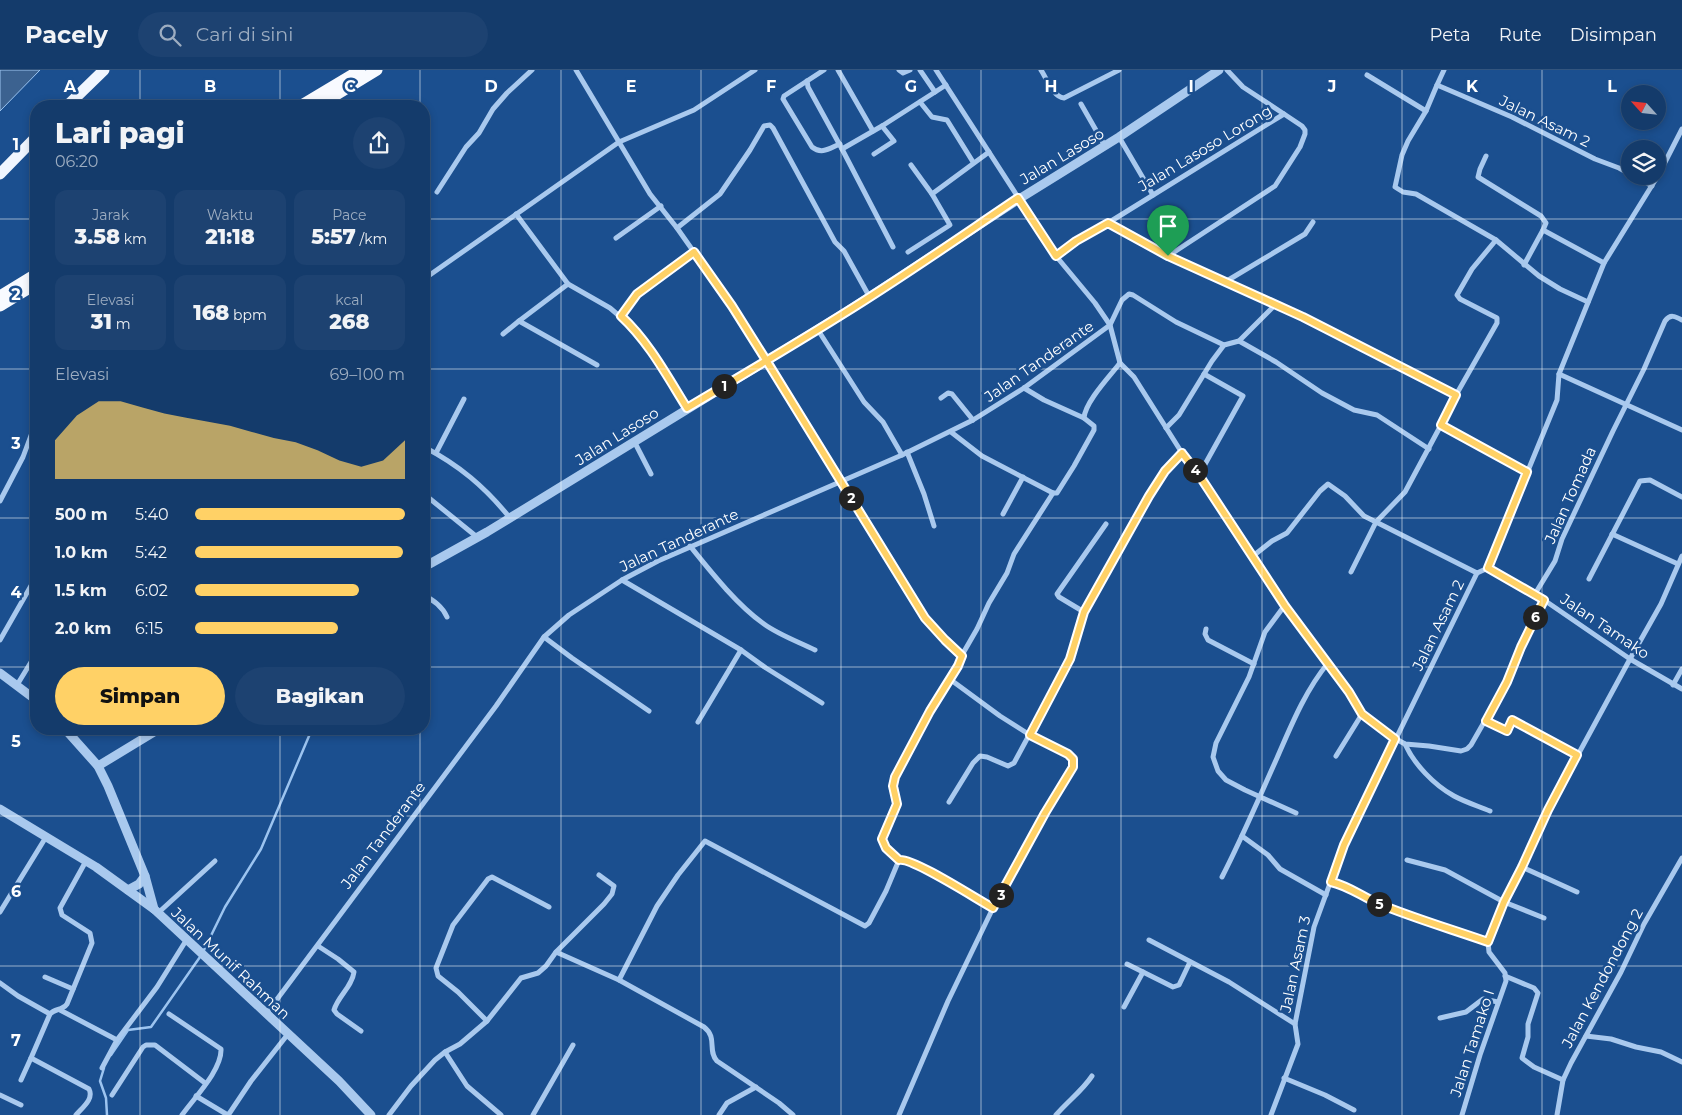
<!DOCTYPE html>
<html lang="id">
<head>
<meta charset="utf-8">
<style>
	:root { --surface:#143b6b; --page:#1d4271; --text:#f1f3f6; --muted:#9dadc1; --line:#33557e; --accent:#ffd166 }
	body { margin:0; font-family:Montserrat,sans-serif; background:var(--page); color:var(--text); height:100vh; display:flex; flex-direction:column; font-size:19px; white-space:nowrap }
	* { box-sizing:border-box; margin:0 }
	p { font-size:16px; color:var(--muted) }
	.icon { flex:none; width:28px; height:28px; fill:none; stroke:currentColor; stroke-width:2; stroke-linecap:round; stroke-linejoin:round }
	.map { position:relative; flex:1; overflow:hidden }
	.drawer { position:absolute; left:30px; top:30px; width:400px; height:635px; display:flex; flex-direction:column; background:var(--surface); border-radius:20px; box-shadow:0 2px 8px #0003,0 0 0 1px var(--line) }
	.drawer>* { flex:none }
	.needle { width:32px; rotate:297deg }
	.controls { position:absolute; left:1621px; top:15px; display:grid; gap:10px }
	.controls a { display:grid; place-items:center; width:45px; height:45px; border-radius:50%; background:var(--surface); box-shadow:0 2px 8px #0003,0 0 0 1px var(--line); font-size:25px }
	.pin { position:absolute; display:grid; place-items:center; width:42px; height:42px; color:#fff; margin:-51px -21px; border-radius:50% 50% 50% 0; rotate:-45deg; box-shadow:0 0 5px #0007 }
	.pin .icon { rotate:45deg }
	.km { position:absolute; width:25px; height:25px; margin:-12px; border-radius:50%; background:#222; color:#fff; font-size:14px; line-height:25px; text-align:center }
	.round { display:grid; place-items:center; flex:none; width:52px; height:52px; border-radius:26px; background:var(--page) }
	.overview { display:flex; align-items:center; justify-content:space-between; height:85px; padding:0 25px }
	h1 { font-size:28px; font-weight:800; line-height:38px }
	.metrics { display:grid; grid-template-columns:repeat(3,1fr); gap:8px; height:85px; padding:5px 25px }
	.metrics div { display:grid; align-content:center; border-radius:12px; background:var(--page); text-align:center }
	.metrics b { font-size:21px; font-weight:800 }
	.metrics small { font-size:14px; font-weight:400 }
	.metrics p { font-size:14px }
	.chart { height:140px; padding:10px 25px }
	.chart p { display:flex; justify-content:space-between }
	.chart svg { width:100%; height:90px; margin-top:5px; fill:var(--accent); opacity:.7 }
	.button { display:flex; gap:10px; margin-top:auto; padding:10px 25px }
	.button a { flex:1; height:58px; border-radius:30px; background:var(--accent); color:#111; font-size:20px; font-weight:800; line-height:58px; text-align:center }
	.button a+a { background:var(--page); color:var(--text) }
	ul { padding:0 25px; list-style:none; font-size:16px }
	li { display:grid; grid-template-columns:80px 60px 1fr; align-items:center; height:38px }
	li i { height:12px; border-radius:6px; background:var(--accent) }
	header { display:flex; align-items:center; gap:30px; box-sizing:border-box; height:70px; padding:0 25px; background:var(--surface); border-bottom:1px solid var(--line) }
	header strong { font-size:24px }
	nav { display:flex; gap:28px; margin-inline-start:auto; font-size:18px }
	.search { width:350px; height:45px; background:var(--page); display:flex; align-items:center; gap:12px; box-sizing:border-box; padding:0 18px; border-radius:28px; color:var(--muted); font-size:19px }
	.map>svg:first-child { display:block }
	.water { fill:#3c6290; stroke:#9cc4f0 }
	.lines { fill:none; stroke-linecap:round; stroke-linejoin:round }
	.stream { stroke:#9cc4f0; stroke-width:2.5 }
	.minor { stroke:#a9c9ee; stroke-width:5 }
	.tertiary { stroke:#a9c9ee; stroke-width:9 }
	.primary { stroke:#f0f6ff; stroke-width:11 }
	.trunk { stroke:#f8faff; stroke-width:11 }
	.route-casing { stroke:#fff; stroke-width:10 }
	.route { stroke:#ffd166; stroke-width:6 }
	.grid { fill:none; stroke:#fff; stroke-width:1; stroke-opacity:0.55 }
	.labels { text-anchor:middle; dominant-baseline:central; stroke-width:5; stroke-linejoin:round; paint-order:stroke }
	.street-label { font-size:15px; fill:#fff; stroke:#1b4f8f }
	.grid-label { font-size:16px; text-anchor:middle; font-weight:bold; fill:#fff; stroke:#1b4f8f; stroke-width:5; stroke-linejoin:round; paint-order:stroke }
</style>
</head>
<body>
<header>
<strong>Pacely</strong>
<div class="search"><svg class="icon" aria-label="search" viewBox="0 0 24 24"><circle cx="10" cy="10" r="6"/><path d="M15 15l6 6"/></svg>Cari di sini</div>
<nav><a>Peta</a><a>Rute</a><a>Disimpan</a></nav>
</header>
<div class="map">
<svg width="1682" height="1045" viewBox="0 0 1682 1045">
	<rect width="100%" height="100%" fill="#1b4f8f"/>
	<path class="water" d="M0,0H40L0,41Z"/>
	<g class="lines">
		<g class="stream">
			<path d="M203,882L225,837L261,779L312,659"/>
			<path d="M111,985L128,960L151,957L200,887"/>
			<path d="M104,998L100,1011L106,1028L107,1045"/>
		</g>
		<g class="minor">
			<path d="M576,0L650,124L677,158L732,236L925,548L945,570L962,585"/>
			<path d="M824,0L784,26L783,29L812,77C822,85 830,78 840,74"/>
			<path d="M838,0L873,61"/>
			<path d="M899,0L903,3L910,0"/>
			<path d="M920,0L935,22"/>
			<path d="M936,0L1056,186"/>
			<path d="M1041,0C1047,9 1053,27 1064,28L1119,0"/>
			<path d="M1227,0L1243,17L1284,44L1108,153L1076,171L1056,186L1095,233L1110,255L1120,293L1134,307L1182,383L1199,405L1285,535L1349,622L1362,644L1382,661L1405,674L1429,676L1461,681L1467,679L1471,675L1507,612L1521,577L1544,530"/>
			<path d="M1444,0L1437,15L1512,47L1595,89L1619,98L1630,104"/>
			<path d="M1367,5L1426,41"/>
			<path d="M807,11L808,17L842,79L893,177"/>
			<path d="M1437,15L1426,41L1408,71L1402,85L1395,117L1403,122L1416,124L1496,170L1539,206L1560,219L1588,232"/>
			<path d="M920,32L932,47L947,50L973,92"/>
			<path d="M1081,34L1105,76"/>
			<path d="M1119,67L1153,125"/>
			<path d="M842,79L882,56L946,15"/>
			<path d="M874,84L894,71L882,56"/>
			<path d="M1486,86L1480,99L1478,107L1541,146L1546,153L1543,160"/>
			<path d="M911,95L932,124L989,82"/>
			<path d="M1635,106L1652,116"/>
			<path d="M437,122L466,77L479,63L493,39L507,23L532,0"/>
			<path d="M516,144L568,214L610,238L637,261L687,338"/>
			<path d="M1108,153L1168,186L1303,247L1456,325L1441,355L1527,402"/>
			<path d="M677,158L720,124L750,80L764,56L770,55L773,58L835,172L844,181L869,226"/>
			<path d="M616,168L661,136"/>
			<path d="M908,182L950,155L932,124"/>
			<path d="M1168,186L1275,116L1300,77L1305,64V60L1302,56L1284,44"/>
			<path d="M1524,195L1543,160L1604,193"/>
			<path d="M424,209L619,72L694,40L755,0"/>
			<path d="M1225,212L1305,164L1313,152"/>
			<path d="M568,214L519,251L597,295"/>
			<path d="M621,246L637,223L694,182"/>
			<path d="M818,260L864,332L883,352L902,385"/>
			<path d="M503,264L519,251"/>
			<path d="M1239,271L1276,292L1322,323L1354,340L1377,345L1429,379"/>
			<path d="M1559,304L1682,360"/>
			<path d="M1024,318L1044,330L1084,348"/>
			<path d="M1456,325L1497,253V248L1460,229L1457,225L1472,199L1496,170"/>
			<path d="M941,328L948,323L952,324L973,350"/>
			<path d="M1441,355L1405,422L1376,452L1477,503"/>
			<path d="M1166,358L1179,345L1212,291L1224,275L1239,271L1275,235"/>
			<path d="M951,362L982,386L1053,423H1057L1074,396L1094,360V356L1084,348C1085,332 1110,306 1120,293"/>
			<path d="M634,371L651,404"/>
			<path d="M424,377C459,395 485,417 510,448"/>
			<path d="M907,382L924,424L934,456"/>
			<path d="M436,383L464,329"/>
			<path d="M1199,405L1243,326L1204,304"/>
			<path d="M424,424L477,467"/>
			<path d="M0,431L23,387L36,352"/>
			<path d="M1003,444L1023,407"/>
			<path d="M1612,464L1678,494"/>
			<path d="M690,476C711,502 737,535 764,554C779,565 799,572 815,580"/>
			<path d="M1253,486L1272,471L1287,463L1320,421L1328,414L1345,426L1364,446L1376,452L1351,502"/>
			<path d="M1488,498L1544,530L1630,589L1682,619"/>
			<path d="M1589,509L1640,411L1650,410L1682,427"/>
			<path d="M622,510L741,580L766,598L822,633"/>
			<path d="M1535,524L1555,491L1562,469L1613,361L1644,299L1665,251C1670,244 1675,246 1682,250"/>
			<path d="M424,525C434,531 442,536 447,547"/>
			<path d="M1285,535L1265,562L1249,607L1216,673L1213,687L1218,701L1226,710L1245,720L1296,743"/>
			<path d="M1084,542L1059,527L1057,524L1106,454"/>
			<path d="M1206,559L1205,564L1208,570L1254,594"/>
			<path d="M544,567L572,588L649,641"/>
			<path d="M0,570L36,507"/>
			<path d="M17,615L36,584"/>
			<path d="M1673,615L1682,599"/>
			<path d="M1486,651L1507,661L1512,650L1577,685"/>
			<path d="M698,652L741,580"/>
			<path d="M70,665L75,659"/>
			<path d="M1405,674C1414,694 1434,715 1454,726C1465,732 1478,736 1490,741"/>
			<path d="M1336,686L1362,644"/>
			<path d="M949,732L973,693L980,686L987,687L1008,696L1014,693L1070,589L1084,542L1149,426L1165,401L1182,383"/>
			<path d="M1242,766L1268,785L1280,799L1326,825"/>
			<path d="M899,790L886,778L882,769L897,734L893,716L895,707L930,641L958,597L962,585L977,559L989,533L1007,503L1014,484L1053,423"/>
			<path d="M1407,790L1445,800L1504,832L1544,848"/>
			<path d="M1522,797L1577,822"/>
			<path d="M1222,807C1242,768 1259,728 1277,688C1291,656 1305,621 1328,593"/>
			<path d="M1331,813C1349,816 1361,826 1377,833C1413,848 1451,859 1488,872"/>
			<path d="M0,842L46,767"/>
			<path d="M158,843L215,791"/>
			<path d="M1149,870L1229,912L1295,954"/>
			<path d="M318,876L338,889L354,902C352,917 338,926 334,940L337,944L361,961"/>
			<path d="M556,882L619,910L704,957C718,968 707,980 717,991L779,1033L793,1045"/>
			<path d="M1127,894L1173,917L1179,915L1190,892"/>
			<path d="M1505,906L1534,918L1538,923L1528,954V967L1522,988L1534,997L1563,1010"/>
			<path d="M45,907L73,919"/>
			<path d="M619,910L657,836L678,805L705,771L865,856L869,853L886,821L899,790C912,787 978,830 993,838"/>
			<path d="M0,913L18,926L50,944"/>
			<path d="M1124,937L1143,902"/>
			<path d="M60,940L117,970"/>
			<path d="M169,944L221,979C222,1000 194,1028 182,1045"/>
			<path d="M266,944L496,636L544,567L569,545L622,510L658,491L902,385L973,350L1024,318L1110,255L1122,230L1129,224L1133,225L1176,252L1224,275"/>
			<path d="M1440,948L1466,942L1483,929L1498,932"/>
			<path d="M487,951L458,922L438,906L436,898L453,855L488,809L492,807L549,837"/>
			<path d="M1586,966L1611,969L1636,977L1661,982L1682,992"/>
			<path d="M445,982L467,1016L501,1045"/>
			<path d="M102,998L117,970L157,917L187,869"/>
			<path d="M1284,1008L1325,1025L1354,1040"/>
			<path d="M21,1010L31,988"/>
			<path d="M0,1025L21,1035"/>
			<path d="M112,1025L143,977L146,975H155L205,1013"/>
			<path d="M196,1026L226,1044H229L251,1011L288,964"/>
			<path d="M76,1045C83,1037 94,1029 89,1019L31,988L50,944C55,938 62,941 67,934L92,873L90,863L62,845L60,838L86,791"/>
			<path d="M389,1045L411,1016L435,990L445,982L460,974L487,951L521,908L538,903L546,896L556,882L604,834L612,824L614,816L599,805"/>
			<path d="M533,1045L573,975"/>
			<path d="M719,1045L727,1033L756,1017"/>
			<path d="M899,1045L948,931L993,838L1045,743L1073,697V689L1068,684L1030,665L1000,646L951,610"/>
			<path d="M1056,1045C1068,1031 1082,1021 1092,1006"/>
			<path d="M1271,1045L1298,974L1295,954L1314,857L1344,775L1477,503L1488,498L1557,330L1559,304L1604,193L1659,104L1682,59"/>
			<path d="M1462,1045L1480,985L1506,911L1505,903L1489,882L1488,872L1500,841L1522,797L1548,740L1630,589L1661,534L1682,486"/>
			<path d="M1557,1045L1563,1010L1571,993L1621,902L1644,854L1682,788"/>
		</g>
		<g class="tertiary">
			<path d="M424,497L487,462L846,242L1019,129L1119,67L1219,0"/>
			<path d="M0,603L36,630"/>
			<path d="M65,659L98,696L108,716L145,806L154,839L339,1011L371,1045"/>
			<path d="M98,696L159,659"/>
			<path d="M0,739L96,797L154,839"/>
			<path d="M128,820L139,814L145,806"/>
		</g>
		<g class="primary">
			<path d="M67,36L104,0"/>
			<path d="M0,104L36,67"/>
		</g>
		<g class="trunk">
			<path d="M300,36L360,0"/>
			<path d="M318,36L377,0"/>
			<path d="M0,226L36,204"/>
			<path d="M0,236L36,214"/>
		</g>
	</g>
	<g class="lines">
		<defs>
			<path id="route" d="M1168,186L1108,153L1076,171L1056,186L1018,128C960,167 903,207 843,244C792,276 739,307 687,338C667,306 649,272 621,246L637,224L694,182L732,236L766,290L925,548L945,570L962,586L958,596L930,641L895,707L893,716L897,734L882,769L886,778L899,790C912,787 978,830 993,838L1045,743L1073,697V689L1068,684L1030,665L1070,589L1084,542L1149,426L1165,401L1182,383L1199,405L1285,536L1349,622L1362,644L1395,669L1344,775L1331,812C1349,816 1361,826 1377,833C1413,848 1451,859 1488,872L1504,832L1522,797L1548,740L1577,685L1512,650L1507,661L1486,651L1507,612L1521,577L1544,530L1488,498L1527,402L1441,355L1456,325L1303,247L1168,186"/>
		</defs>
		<use href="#route" class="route-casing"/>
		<use href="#route" class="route"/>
	</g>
	<path class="grid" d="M140,0V36M280,0V36M420,0V36M561,0V1045M701,0V1045M841,0V1045M981,0V1045M1121,0V1045M1262,0V1045M1402,0V1045M1542,0V1045M0,149H36M424,149H1682M0,299H36M424,299H1682M0,448H36M424,448H1682M0,597H36M424,597H1682M140,659V1045M280,659V1045M420,659V1045M0,746H1682M0,896H1682"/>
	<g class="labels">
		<g class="street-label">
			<text transform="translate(1545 51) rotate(26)">Jalan Asam 2</text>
			<text transform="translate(1205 78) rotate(-31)">Jalan Lasoso Lorong</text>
			<text transform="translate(1062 86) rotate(-31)">Jalan Lasoso</text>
			<text transform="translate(1039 291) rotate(-35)">Jalan Tanderante</text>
			<text transform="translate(617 366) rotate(-32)">Jalan Lasoso</text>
			<text transform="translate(1570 425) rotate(-66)">Jalan Tomada</text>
			<text transform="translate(679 470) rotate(-25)">Jalan Tanderante</text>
			<text transform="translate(1438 555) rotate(-64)">Jalan Asam 2</text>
			<text transform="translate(1605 556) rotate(34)">Jalan Tamako</text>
			<text transform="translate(383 765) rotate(-53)">Jalan Tanderante</text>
			<text transform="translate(231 893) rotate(43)">Jalan Munif Rahman</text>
			<text transform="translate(1295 894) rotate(-78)">Jalan Asam 3</text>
			<text transform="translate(1602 908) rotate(-62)">Jalan Kendondong 2</text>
			<text transform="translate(1472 973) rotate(-72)">Jalan Tamako I</text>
		</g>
	</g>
	<g class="grid-label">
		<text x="70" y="22">A</text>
		<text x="210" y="22">B</text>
		<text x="350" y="22">C</text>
		<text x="491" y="22">D</text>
		<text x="631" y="22">E</text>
		<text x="771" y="22">F</text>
		<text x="911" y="22">G</text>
		<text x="1051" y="22">H</text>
		<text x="1191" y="22">I</text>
		<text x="1332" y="22">J</text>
		<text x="1472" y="22">K</text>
		<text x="1612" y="22">L</text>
		<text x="16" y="80">1</text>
		<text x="16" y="230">2</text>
		<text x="16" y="379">3</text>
		<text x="16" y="528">4</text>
		<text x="16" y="677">5</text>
		<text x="16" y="827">6</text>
		<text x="16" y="976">7</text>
	</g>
</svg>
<div class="controls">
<a><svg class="needle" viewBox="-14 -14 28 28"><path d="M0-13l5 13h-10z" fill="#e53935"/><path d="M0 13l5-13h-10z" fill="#9dadc1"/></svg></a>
<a><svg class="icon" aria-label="layers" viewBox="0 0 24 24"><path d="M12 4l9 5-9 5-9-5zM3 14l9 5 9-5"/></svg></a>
</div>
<div class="pin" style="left:1168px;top:186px;background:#1e9e55"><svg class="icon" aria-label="arrive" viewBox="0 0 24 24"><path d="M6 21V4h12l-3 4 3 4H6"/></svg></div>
<b class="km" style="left:724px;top:316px">1</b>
<b class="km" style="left:851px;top:428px">2</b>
<b class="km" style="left:1001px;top:825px">3</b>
<b class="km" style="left:1195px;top:400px">4</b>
<b class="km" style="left:1379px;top:834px">5</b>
<b class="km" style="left:1535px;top:547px">6</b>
<section class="drawer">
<div class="overview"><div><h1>Lari pagi</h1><p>06:20</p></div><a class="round"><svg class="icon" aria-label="share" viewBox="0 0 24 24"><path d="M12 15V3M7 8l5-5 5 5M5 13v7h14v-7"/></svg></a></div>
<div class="metrics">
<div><p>Jarak</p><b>3.58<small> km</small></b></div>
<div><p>Waktu</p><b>21:18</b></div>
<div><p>Pace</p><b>5:57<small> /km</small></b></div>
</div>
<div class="metrics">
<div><p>Elevasi</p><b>31<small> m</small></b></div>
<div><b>168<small> bpm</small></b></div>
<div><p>kcal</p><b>268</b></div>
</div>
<div class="chart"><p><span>Elevasi</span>69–100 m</p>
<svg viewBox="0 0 160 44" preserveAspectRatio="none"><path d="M0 44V25L10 13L20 6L30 6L40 9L50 12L60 14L70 16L80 18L90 21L100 24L110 26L120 30L130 35L140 38L150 35L160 25V44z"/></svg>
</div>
<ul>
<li><b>500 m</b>5:40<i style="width:100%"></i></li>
<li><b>1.0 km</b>5:42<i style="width:99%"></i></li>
<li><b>1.5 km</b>6:02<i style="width:78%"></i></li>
<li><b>2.0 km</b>6:15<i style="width:68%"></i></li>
</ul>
<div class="button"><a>Simpan</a><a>Bagikan</a></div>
</section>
</div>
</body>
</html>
